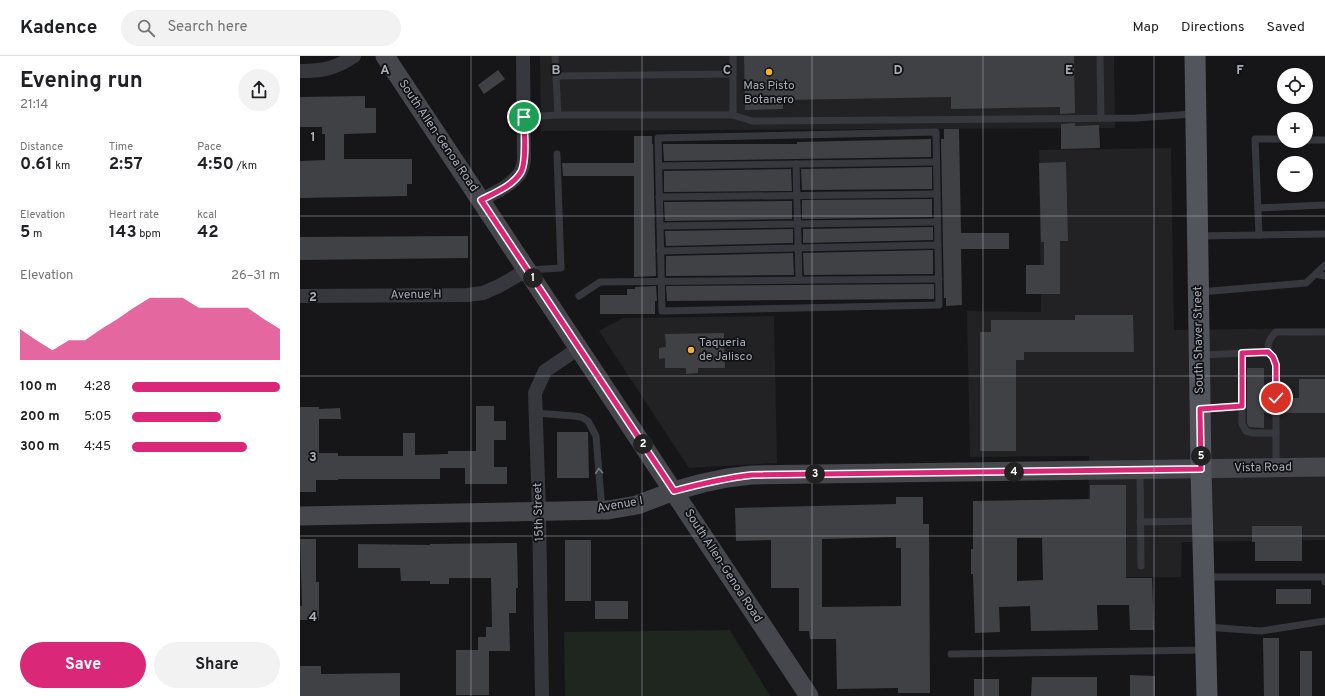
<!DOCTYPE html>
<html lang="en">
<head>
<meta charset="utf-8">
<style>
	:root { --surface:#fff; --page:#f2f2f2; --text:#202124; --muted:#757577; --line:#e0e0e0; --accent:#db2777 }
	body { margin:0; font-family:Overpass,sans-serif; background:var(--page); color:var(--text); height:100vh; display:flex; flex-direction:column; font-size:15px; white-space:nowrap }
	* { box-sizing:border-box; margin:0 }
	p { font-size:13px; color:var(--muted) }
	.icon { flex:none; width:22px; height:22px; fill:none; stroke:currentColor; stroke-width:2; stroke-linecap:round; stroke-linejoin:round }
	.map { position:relative; flex:1; overflow:hidden }
	.panel { display:flex; flex-direction:column; background:var(--surface); width:300px }
	.panel>* { flex:none }
	.fabs { position:absolute; left:977px; top:12px; display:grid; gap:8px }
	.fabs a { display:grid; place-items:center; width:36px; height:36px; border-radius:50%; background:var(--surface); box-shadow:0 1px 3px #0004; font-size:20px }
	.pin { position:absolute; display:grid; place-items:center; width:34px; height:34px; color:#fff; margin:-17px; border:2px solid #fff; border-radius:50%; box-shadow:0 1px 4px #0007 }
	.km { position:absolute; width:20px; height:20px; margin:-10px; border-radius:50%; background:#222; color:#fff; font-size:11px; line-height:20px; text-align:center }
	.round { display:grid; place-items:center; flex:none; width:42px; height:42px; border-radius:21px; background:var(--page) }
	.overview { display:flex; align-items:center; justify-content:space-between; height:68px; padding:0 20px }
	h1 { font-size:22px; font-weight:700; line-height:30px }
	.stats { display:grid; grid-template-columns:repeat(3,1fr); gap:6px; height:68px; padding:4px 20px }
	.stats div { display:grid; align-content:center }
	.stats b { font-size:17px; font-weight:700 }
	.stats small { font-size:11px; font-weight:400 }
	.stats p { font-size:11px }
	.chart { height:112px; padding:8px 20px }
	.chart p { display:flex; justify-content:space-between }
	.chart svg { width:100%; height:72px; margin-top:4px; fill:var(--accent); opacity:.7 }
	.action { display:flex; gap:8px; margin-top:auto; padding:8px 20px }
	.action a { flex:1; height:46px; border-radius:24px; background:var(--accent); color:#fff; font-size:16px; font-weight:700; line-height:46px; text-align:center }
	.action a+a { background:var(--page); color:var(--text) }
	ul { padding:0 20px; list-style:none; font-size:13px }
	li { display:grid; grid-template-columns:64px 48px 1fr; align-items:center; height:30px }
	li i { height:10px; border-radius:5px; background:var(--accent) }
	header { display:flex; align-items:center; gap:24px; box-sizing:border-box; height:56px; padding:0 20px; background:var(--surface); border-bottom:1px solid var(--line) }
	header strong { font-size:19px }
	nav { display:flex; gap:22px; margin-inline-start:auto; font-size:14px }
	.search { width:280px; height:36px; background:var(--page); display:flex; align-items:center; gap:10px; box-sizing:border-box; padding:0 14px; border-radius:22px; color:var(--muted); font-size:15px }
	main { display:flex; flex:1; min-height:0 }
	.map>svg:first-child { display:block }
	.built { fill:#222225 }
	.green { fill:#1e261f }
	.building { fill:#404145; fill-rule:evenodd }
	.lines { fill:none; stroke-linecap:round; stroke-linejoin:round }
	.lane { stroke:#37383d; stroke-width:7 }
	.street { stroke:#37383d; stroke-width:14 }
	.secondary { stroke:#45474d; stroke-width:19 }
	.primary { stroke:#53555c; stroke-width:21 }
	.oneway { stroke:#757881 }
	.route-casing { stroke:#fff; stroke-width:8 }
	.route { stroke:#db2777; stroke-width:5 }
	.grid { fill:none; stroke:#a8adb8; stroke-width:1; stroke-opacity:0.55 }
	.poi-dot { fill:#f2b134; stroke:#111113; stroke-width:1.5 }
	.labels { text-anchor:middle; dominant-baseline:central; stroke-width:3.5; stroke-linejoin:round; paint-order:stroke }
	.poi-label { font-size:12px; fill:#a8adb8; stroke:#111113 }
	.street-label { font-size:12px; fill:#a8adb8; stroke:#111113 }
	.grid-label { font-size:13px; text-anchor:middle; font-weight:bold; fill:#a8adb8; stroke:#111113; stroke-width:3.5; stroke-linejoin:round; paint-order:stroke }
</style>
</head>
<body>
<header>
<strong>Kadence</strong>
<div class="search"><svg class="icon" aria-label="search" viewBox="0 0 24 24"><circle cx="10" cy="10" r="6"/><path d="M15 15l6 6"/></svg>Search here</div>
<nav><a>Map</a><a>Directions</a><a>Saved</a></nav>
</header>
<main>
<section class="panel">
<div class="overview"><div><h1>Evening run</h1><p>21:14</p></div><a class="round"><svg class="icon" aria-label="share" viewBox="0 0 24 24"><path d="M12 15V3M7 8l5-5 5 5M5 13v7h14v-7"/></svg></a></div>
<div class="stats">
<div><p>Distance</p><b>0.61<small> km</small></b></div>
<div><p>Time</p><b>2:57</b></div>
<div><p>Pace</p><b>4:50<small> /km</small></b></div>
</div>
<div class="stats">
<div><p>Elevation</p><b>5<small> m</small></b></div>
<div><p>Heart rate</p><b>143<small> bpm</small></b></div>
<div><p>kcal</p><b>42</b></div>
</div>
<div class="chart"><p><span>Elevation</span>26–31 m</p>
<svg viewBox="0 0 160 44" preserveAspectRatio="none"><path d="M0 44V25L10 32L20 38L30 32L40 32L50 25L60 19L70 12L80 6L90 6L100 6L110 12L120 12L130 12L140 12L150 19L160 25V44z"/></svg>
</div>
<ul>
<li><b>100 m</b>4:28<i style="width:100%"></i></li>
<li><b>200 m</b>5:05<i style="width:60%"></i></li>
<li><b>300 m</b>4:45<i style="width:78%"></i></li>
</ul>
<div class="action"><a>Save</a><a>Share</a></div>
</section>
<div class="map">
<svg width="1025" height="640" viewBox="0 0 1025 640">
	<rect width="100%" height="100%" fill="#161618"/>
	<g class="built">
		<path d="M240,0H814L815,72L241,75Z"/>
		<path d="M871,92L874,274L1025,272V484L882,486L881,521H787L789,400L670,401L667,255L741,256L739,94Z"/>
		<path d="M474,260L477,407L389,412L299,275L323,262Z"/>
	</g>
	<path class="green" d="M430,574L470,640H265L264,576Z"/>
	<g class="building">
		<path d="M444,0H774L775,57L760,58V51L651,53V41L483,44V53L445,54Z"/>
		<path d="M198,14L205,23L184,38L178,29Z"/>
		<path d="M65,40V52H76V77L44,78V103H112V128H107V140L0,142V105L25,104V78H22V71H0V41Z"/>
		<path d="M775,67V70L799,69L800,92L761,93V68Z"/>
		<path d="M644,73H659L661,177H709V193H661L662,249L646,250V242H644L641,83H644Z"/>
		<path d="M334,80H352V88H353L356,220L334,221V120H263L262,107H334Z"/>
		<path d="M631,83V101L364,105L363,88H497V86Z"/>
		<path d="M766,106L768,185H760V238H726V209H744V186H741L739,107Z"/>
		<path d="M632,111V133L502,134L501,113Z"/>
		<path d="M491,113L492,135L364,136V115Z"/>
		<path d="M632,143V161L502,163V144Z"/>
		<path d="M492,145V163L365,165L364,146Z"/>
		<path d="M633,171V184L503,187V173Z"/>
		<path d="M493,173V187L366,190L365,175Z"/>
		<path d="M168,180V202L0,204V181Z"/>
		<path d="M633,194V218L504,219L503,197Z"/>
		<path d="M493,197L494,219L366,220V200Z"/>
		<path d="M634,228V243L367,245L366,230Z"/>
		<path d="M356,230L357,245H355V258H300V239H327V233H335V231Z"/>
		<path d="M775,259H833L834,296H724V304H716V395H680V276H691V264H775Z"/>
		<path d="M424,277L425,312H398V317L386,318V312H365V302L359,303V292L366,291L365,278Z"/>
		<path d="M947,312H964V342H971L972,345L976,347L979,346L981,342H999V323H1025V357H981L979,353L976,352L972,354L971,357H964V372L949,371L947,367Z"/>
		<path d="M176,350H194V365H206V384H194V411H207V428H165V412H140V423H38V424H16V436H0V351H19V353L40,352L41,363H19V397H38V400H103V377H115V399L148,398V395H176Z"/>
		<path d="M257,376H288L289,422H257Z"/>
		<path d="M790,429H826V522H852L854,574H830L829,549H797L798,574L731,575L730,550L699,551L700,576L675,577L673,518H671V493H673V445L790,443ZM717,482H742L743,524L717,525Z"/>
		<path d="M596,441H623V468H629L630,637H598V632L537,633L536,583H510L509,575H499V532H471V484L436,485L435,452L596,448ZM596,481V492H601V550L522,551V483Z"/>
		<path d="M952,470H1002V505H955V486H952Z"/>
		<path d="M0,483H16V526H19V564H0V550H2Z"/>
		<rect x="265" y="484" width="26" height="61"/>
		<path d="M217,487L218,532H216V557H209L210,595H189V639H156V594H178V581H186V571H192L191,522H149V528H130V525H101L100,512H58V488L130,489V488Z"/>
		<rect x="976" y="533" width="35" height="15"/>
		<rect x="295" y="545" width="33" height="18"/>
		<path d="M963,582H979V640H964Z"/>
		<rect x="1000" y="595" width="12" height="45"/>
		<path d="M0,610H21V618L100,617V640H0Z"/>
		<path d="M830,619L855,620V640H830Z"/>
		<path d="M732,621H797V640H731Z"/>
		<rect x="674" y="623" width="25" height="17"/>
	</g>
	<g class="lines">
		<g class="lane">
			<path d="M255,0L258,59"/>
			<path d="M433,0V59"/>
			<path d="M800,0L801,62"/>
			<path d="M256,20L433,18"/>
			<path d="M224,61L258,59H433L452,65L836,62L893,58"/>
			<path d="M636,76L639,249L362,255L358,82Z"/>
			<path d="M1006,84H1025"/>
			<path d="M496,108L499,224"/>
			<path d="M359,110L636,106"/>
			<path d="M359,141L637,138"/>
			<path d="M958,152L1025,149"/>
			<path d="M360,170L637,166"/>
			<path d="M959,179L955,83H984"/>
			<path d="M899,180L1025,178"/>
			<path d="M360,195L638,189"/>
			<path d="M229,214L261,212L257,98"/>
			<path d="M1016,218L1025,220"/>
			<path d="M900,236L1006,227L1025,209"/>
			<path d="M279,240L300,226L639,223"/>
			<path d="M968,296L973,301L976,309V342"/>
			<path d="M942,297V368L946,375L952,377H976V410"/>
			<path d="M902,299L968,296C968,287 969,282 976,276H1025"/>
			<path d="M902,353L942,350"/>
			<path d="M236,357L274,360L281,361L288,365L296,380L302,454"/>
			<path d="M976,377V357"/>
			<path d="M840,414L841,510"/>
			<path d="M840,466L900,465"/>
			<path d="M906,521H1025V526"/>
			<path d="M906,571L961,575L1025,565"/>
			<path d="M651,598L904,594"/>
		</g>
		<g class="street">
			<path d="M0,15C22,15 35,13 54,0"/>
			<path d="M181,144C194,137 211,130 220,117C223,113 223,108 224,104L223,0"/>
			<path d="M0,240L167,239L183,237L199,230L227,214"/>
			<path d="M242,640L239,455L235,337L245,315L279,292"/>
		</g>
		<g class="secondary">
			<path d="M85,0L509,640"/>
			<path d="M0,460L308,454L337,449L374,435L403,427L427,422L452,419L1025,411"/>
		</g>
		<path class="primary" d="M895,0L901,413L907,640"/>
	</g>
	<defs><path id="oneway-chevron" d="M-2-3.5L2.5 0L-2 3.5" fill="none" stroke-width="1.6" stroke-linecap="round" stroke-linejoin="round"/></defs>
	<use class="oneway" href="#oneway-chevron" transform="translate(299 415) rotate(-95)"/>
	<g class="lines">
		<defs>
			<path id="route" d="M224,61C224,74 227,105 221,116C213,130 194,137 181,144L374,435C400,428 425,422 452,419L901,413L900,353L942,350V297L968,296L973,301L976,309V342"/>
		</defs>
		<use href="#route" class="route-casing"/>
		<use href="#route" class="route"/>
	</g>
	<path class="grid" d="M171,0V640M342,0V640M512,0V640M683,0V640M854,0V640M0,160H1025M0,320H1025M0,480H1025"/>
	<g class="poi-dot">
		<circle cx="469" cy="16" r="4"/>
		<circle cx="391" cy="294" r="4"/>
	</g>
	<g class="labels">
		<g class="poi-label">
			<text x="469" y="30">Mas Pisto<tspan x="469" dy="14">Botanero</tspan></text>
			<text x="399" y="287" text-anchor="start">Taqueria<tspan x="399" dy="14">de Jalisco</tspan></text>
		</g>
		<g class="street-label">
			<text transform="translate(138 80) rotate(56)">South Allen-Genoa Road</text>
			<text transform="translate(116 239) rotate(-1)">Avenue H</text>
			<text transform="translate(899 284) rotate(-91)">South Shaver Street</text>
			<text transform="translate(963 412) rotate(-1)">Vista Road</text>
			<text transform="translate(320 449) rotate(-10)">Avenue I</text>
			<text transform="translate(239 456) rotate(-92)">15th Street</text>
			<text transform="translate(423 510) rotate(57)">South Allen-Genoa Road</text>
		</g>
	</g>
	<g class="grid-label">
		<text x="85" y="18">A</text>
		<text x="256" y="18">B</text>
		<text x="427" y="18">C</text>
		<text x="598" y="18">D</text>
		<text x="769" y="18">E</text>
		<text x="940" y="18">F</text>
		<text x="13" y="85">1</text>
		<text x="13" y="245">2</text>
		<text x="13" y="405">3</text>
		<text x="13" y="565">4</text>
	</g>
</svg>
<div class="fabs">
<a><svg class="icon" aria-label="locate" viewBox="0 0 24 24"><circle cx="12" cy="12" r="6"/><path d="M12 2v4M12 18v4M2 12h4M18 12h4"/></svg></a>
<a>+</a>
<a>−</a>
</div>
<div class="pin" style="left:224px;top:61px;background:#1e9e55"><svg class="icon" aria-label="arrive" viewBox="0 0 24 24"><path d="M6 21V4h12l-3 4 3 4H6"/></svg></div>
<div class="pin" style="left:976px;top:342px;background:#d93025"><svg class="icon" aria-label="check" viewBox="0 0 24 24"><path d="M5 12l5 5 9-10"/></svg></div>
<b class="km" style="left:233px;top:222px">1</b>
<b class="km" style="left:343px;top:388px">2</b>
<b class="km" style="left:515px;top:418px">3</b>
<b class="km" style="left:714px;top:416px">4</b>
<b class="km" style="left:901px;top:400px">5</b>
</div>
</main>
</body>
</html>
